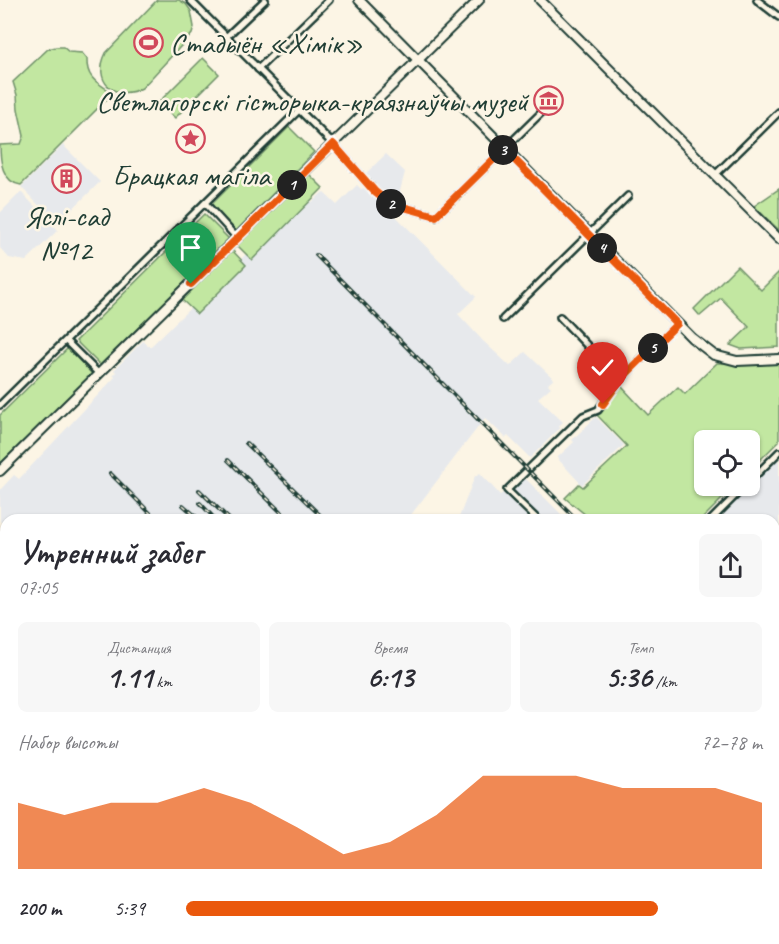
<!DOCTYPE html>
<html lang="ru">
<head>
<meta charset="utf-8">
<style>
	:root { --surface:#fff; --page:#f7f7f7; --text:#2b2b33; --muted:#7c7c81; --accent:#ea580c }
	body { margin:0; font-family:Caveat,sans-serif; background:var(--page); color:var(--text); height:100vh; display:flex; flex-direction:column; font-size:22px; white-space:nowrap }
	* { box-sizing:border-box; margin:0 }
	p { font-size:20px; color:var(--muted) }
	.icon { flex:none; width:33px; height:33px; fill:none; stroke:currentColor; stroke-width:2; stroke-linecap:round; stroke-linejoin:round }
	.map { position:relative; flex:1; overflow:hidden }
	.sheet { position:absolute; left:0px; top:514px; width:780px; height:430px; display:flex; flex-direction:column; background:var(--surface); border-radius:18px 18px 0 0; box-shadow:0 2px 4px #0004 }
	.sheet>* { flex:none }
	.controls { position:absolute; left:694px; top:430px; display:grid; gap:12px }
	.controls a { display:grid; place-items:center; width:66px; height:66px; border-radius:9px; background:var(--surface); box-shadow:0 2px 4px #0004; font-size:30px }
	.pin { position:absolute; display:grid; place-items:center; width:51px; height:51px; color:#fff; margin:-62px -26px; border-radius:50% 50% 50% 0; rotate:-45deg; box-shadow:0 0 6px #0007 }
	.pin .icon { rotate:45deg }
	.km { position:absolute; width:30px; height:30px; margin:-15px; border-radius:50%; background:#222; color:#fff; font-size:16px; line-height:30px; text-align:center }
	.round { display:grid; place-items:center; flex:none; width:63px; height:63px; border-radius:9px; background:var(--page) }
	.overview { display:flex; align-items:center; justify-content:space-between; height:102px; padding:0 18px }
	h1 { font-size:33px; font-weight:800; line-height:45px }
	.figures { display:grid; grid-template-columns:repeat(3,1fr); gap:9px; height:102px; padding:6px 18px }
	.figures div { display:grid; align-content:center; border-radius:9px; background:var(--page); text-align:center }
	.figures b { font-size:30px; font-weight:800 }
	.figures small { font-size:16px; font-weight:400 }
	.figures p { font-size:16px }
	.chart { height:168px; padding:12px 18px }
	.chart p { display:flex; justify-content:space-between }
	.chart svg { width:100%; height:108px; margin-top:6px; fill:var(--accent); opacity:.7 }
	ul { padding:0 18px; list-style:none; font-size:20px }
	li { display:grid; grid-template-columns:96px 72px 1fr; align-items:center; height:45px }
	li i { height:15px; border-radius:8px; background:var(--accent) }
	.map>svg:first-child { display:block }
	.built { fill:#e7e9ec }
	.green { fill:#c2e7a1; stroke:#70926a; stroke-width:1.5 }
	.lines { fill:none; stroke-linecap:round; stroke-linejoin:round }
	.street-casing { stroke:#1f3d34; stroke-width:10 }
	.secondary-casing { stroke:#1f3d34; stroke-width:12 }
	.street { stroke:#fcf5e5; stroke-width:5 }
	.secondary { stroke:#fcf5e5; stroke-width:8 }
	.rail-casing { stroke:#1f3d34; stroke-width:4 }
	.rail { stroke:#fcf5e5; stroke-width:1.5; stroke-dasharray:4.5; stroke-linecap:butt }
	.route-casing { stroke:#fff; stroke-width:12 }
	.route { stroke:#ea580c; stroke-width:8 }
	.labels { text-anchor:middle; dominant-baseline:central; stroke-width:5; stroke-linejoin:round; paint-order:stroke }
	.poi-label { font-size:30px; fill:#1f3d34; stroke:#fcf5e5 }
</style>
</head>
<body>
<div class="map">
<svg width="779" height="944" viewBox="0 0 779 944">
	<rect width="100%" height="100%" fill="#fcf5e5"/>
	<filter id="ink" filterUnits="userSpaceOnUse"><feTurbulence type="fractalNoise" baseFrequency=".0167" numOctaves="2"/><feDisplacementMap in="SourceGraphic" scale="12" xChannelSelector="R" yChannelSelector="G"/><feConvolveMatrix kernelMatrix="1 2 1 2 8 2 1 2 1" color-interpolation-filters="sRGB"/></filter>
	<g filter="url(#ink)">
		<g class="built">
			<path d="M63,145L100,182L57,224L21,187Z"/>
			<path d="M386,154L405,172L400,191L403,195L397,202L393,198L389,201L363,176Z"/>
			<path d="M357,185L361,189L367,187L476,297L458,314L483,341L510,366L525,352L554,379L548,384L551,387L538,398L563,422L559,426L560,428L530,458L508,436L506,438L485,418L407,520H6V527L0,521V490L14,475L19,479L115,377L113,375L116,372L114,370L143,341L150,347L306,196L312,202L323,192L337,205Z"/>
			<path d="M21,192L58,230L26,261L9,258L0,248V213Z"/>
			<path d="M596,417L624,445L582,485L557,458L574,442L572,440Z"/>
			<path d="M779,457V590L774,585V520H724L721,517L734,504L733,502Z"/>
			<path d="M480,473L500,495L503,493L531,520H458L475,476Z"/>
			<path d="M525,478L567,520H542L515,494L514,489Z"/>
			<path d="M0,822L6,830V939H191L193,944H0Z"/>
		</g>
		<g class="green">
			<path d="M157,0H179L186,4L191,11L194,27L192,34L142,88C114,102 92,81 106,53Z"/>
			<path d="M56,47H63L69,52L82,53L87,59C86,80 100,84 113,93L21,185C2,182 0,161 0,145L21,144L24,136L18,109L17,95L13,82L48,49Z"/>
			<path d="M203,58L219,74L175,118L159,102Z"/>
			<path d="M289,127L314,152L236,231L211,205Z"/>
			<path d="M309,174L323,188L252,260L237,245Z"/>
			<path d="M779,189V230L754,206Z"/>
			<path d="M204,214L229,239L100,365L76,341Z"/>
			<path d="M232,250L246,265L197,314L182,300Z"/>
			<path d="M737,266L761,290L779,272V347L741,349L730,345L749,327L721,298L700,316L694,309Z"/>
			<path d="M68,348L92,374L0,464V415Z"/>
			<path d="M779,362V441L750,470V441H705V486H735L701,520H592L565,498L579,484L583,487L627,446L597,415L621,386L648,415L678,387L685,394L717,363Z"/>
		</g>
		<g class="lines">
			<defs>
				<g id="street">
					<path d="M190,0L333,144L375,192L389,203L436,216L543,111"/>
					<path d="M757,0L779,17"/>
					<path d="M226,37L265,0"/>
					<path d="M258,69L329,0"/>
					<path d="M715,175L779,112"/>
					<path d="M205,203L237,238"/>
					<path d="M560,317L620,380"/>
					<path d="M503,319L628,196"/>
					<path d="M66,341L99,374"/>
					<path d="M0,405L299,110"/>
					<path d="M750,481L779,452"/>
					<path d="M538,520L507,490L583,416L598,410L620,380L677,324"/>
					<path d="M711,520L745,486"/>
				</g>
				<g id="secondary">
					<path d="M359,0L692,338L714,355L737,361L779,359"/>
					<path d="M540,0L779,239"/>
					<path d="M0,471L479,0"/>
					<path d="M0,637L6,646"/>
					<path d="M251,939L256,944"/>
				</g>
			</defs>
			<use href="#street" class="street-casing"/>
			<use href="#secondary" class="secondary-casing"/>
			<use href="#street" class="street"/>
			<use href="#secondary" class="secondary"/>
			<defs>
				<g id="rail">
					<path d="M316,255L577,520"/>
					<path d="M246,443L325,520"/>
					<path d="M228,460L289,520"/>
					<path d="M110,473L157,520"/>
					<path d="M199,490L230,520"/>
					<path d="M200,503L216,520"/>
					<path d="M183,505L200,520"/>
					<path d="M774,571L779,566"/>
					<path d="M774,838L779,833"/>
					<path d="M318,944L324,939"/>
					<path d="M363,944L380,939"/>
					<path d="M468,944L475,939"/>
					<path d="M670,944L676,939"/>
				</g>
			</defs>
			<use href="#rail" class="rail-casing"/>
			<use href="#rail" class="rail"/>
		</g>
	</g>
	<g class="lines" filter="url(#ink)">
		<defs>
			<path id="route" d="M191,284L333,144L375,192L389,203L436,216L504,149L677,324L620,380L603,404"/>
		</defs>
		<use href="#route" class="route-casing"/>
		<use href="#route" class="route"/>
	</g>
	<defs>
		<symbol id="stadium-ring" viewBox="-11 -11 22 22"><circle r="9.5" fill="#fcf5e5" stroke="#d1495b" stroke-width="1.5"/><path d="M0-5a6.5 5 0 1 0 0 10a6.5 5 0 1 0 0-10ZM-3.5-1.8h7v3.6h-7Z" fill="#d1495b"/></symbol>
		<symbol id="museum-ring" viewBox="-11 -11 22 22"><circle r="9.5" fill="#fcf5e5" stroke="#d1495b" stroke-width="1.5"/><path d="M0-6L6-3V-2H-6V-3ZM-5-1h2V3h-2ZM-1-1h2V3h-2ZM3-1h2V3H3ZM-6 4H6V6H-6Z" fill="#d1495b"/></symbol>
		<symbol id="sight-ring" viewBox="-11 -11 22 22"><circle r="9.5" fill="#fcf5e5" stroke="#d1495b" stroke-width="1.5"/><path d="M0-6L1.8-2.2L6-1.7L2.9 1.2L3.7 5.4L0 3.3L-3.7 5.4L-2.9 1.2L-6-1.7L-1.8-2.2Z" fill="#d1495b"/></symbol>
		<symbol id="building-ring" viewBox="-11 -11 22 22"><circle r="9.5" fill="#fcf5e5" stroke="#d1495b" stroke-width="1.5"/><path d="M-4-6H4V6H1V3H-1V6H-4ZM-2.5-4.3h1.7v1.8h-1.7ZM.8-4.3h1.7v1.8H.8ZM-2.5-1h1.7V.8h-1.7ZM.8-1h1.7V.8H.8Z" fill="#d1495b"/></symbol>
	</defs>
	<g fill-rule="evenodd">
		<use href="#stadium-ring" x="132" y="26" width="33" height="33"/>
		<use href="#museum-ring" x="532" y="84" width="33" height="33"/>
		<use href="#sight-ring" x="174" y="122" width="33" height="33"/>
		<use href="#building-ring" x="50" y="162" width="33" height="33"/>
	</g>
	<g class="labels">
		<g class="poi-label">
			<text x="170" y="43" text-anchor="start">Стадыён «Хімік»</text>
			<text x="528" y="101" text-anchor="end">Светлагорскі гісторыка-краязнаўчы музей</text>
			<text x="191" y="175">Брацкая магіла</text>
			<text x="66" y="216">Яслі-сад<tspan x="66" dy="34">№12</tspan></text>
		</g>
	</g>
</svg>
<div class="controls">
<a><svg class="icon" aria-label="locate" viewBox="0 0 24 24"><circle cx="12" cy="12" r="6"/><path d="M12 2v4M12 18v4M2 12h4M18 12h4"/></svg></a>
</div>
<div class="pin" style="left:191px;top:284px;background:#1e9e55"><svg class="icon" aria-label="arrive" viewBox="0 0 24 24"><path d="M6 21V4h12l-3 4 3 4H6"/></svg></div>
<div class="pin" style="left:603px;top:404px;background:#d93025"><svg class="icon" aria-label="check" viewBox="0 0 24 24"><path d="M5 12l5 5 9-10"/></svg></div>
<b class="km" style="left:292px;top:185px">1</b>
<b class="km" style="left:391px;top:204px">2</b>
<b class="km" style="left:503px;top:150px">3</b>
<b class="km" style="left:602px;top:248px">4</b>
<b class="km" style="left:653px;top:348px">5</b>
<section class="sheet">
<div class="overview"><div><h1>Утренний забег</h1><p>07:05</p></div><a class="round"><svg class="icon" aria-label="share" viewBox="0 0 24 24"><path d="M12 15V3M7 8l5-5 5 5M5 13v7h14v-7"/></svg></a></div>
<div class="figures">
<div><p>Дистанция</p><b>1.11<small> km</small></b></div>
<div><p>Время</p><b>6:13</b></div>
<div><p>Темп</p><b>5:36<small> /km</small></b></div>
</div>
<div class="chart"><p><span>Набор высоты</span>72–78 m</p>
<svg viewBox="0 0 160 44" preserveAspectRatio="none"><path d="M0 44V17L10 22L20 17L30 17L40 11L50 17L60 27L70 38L80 33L90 22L100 6L110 6L120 6L130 11L140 11L150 11L160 17V44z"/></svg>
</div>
<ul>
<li><b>200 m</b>5:39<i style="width:82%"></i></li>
</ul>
</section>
</div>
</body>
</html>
